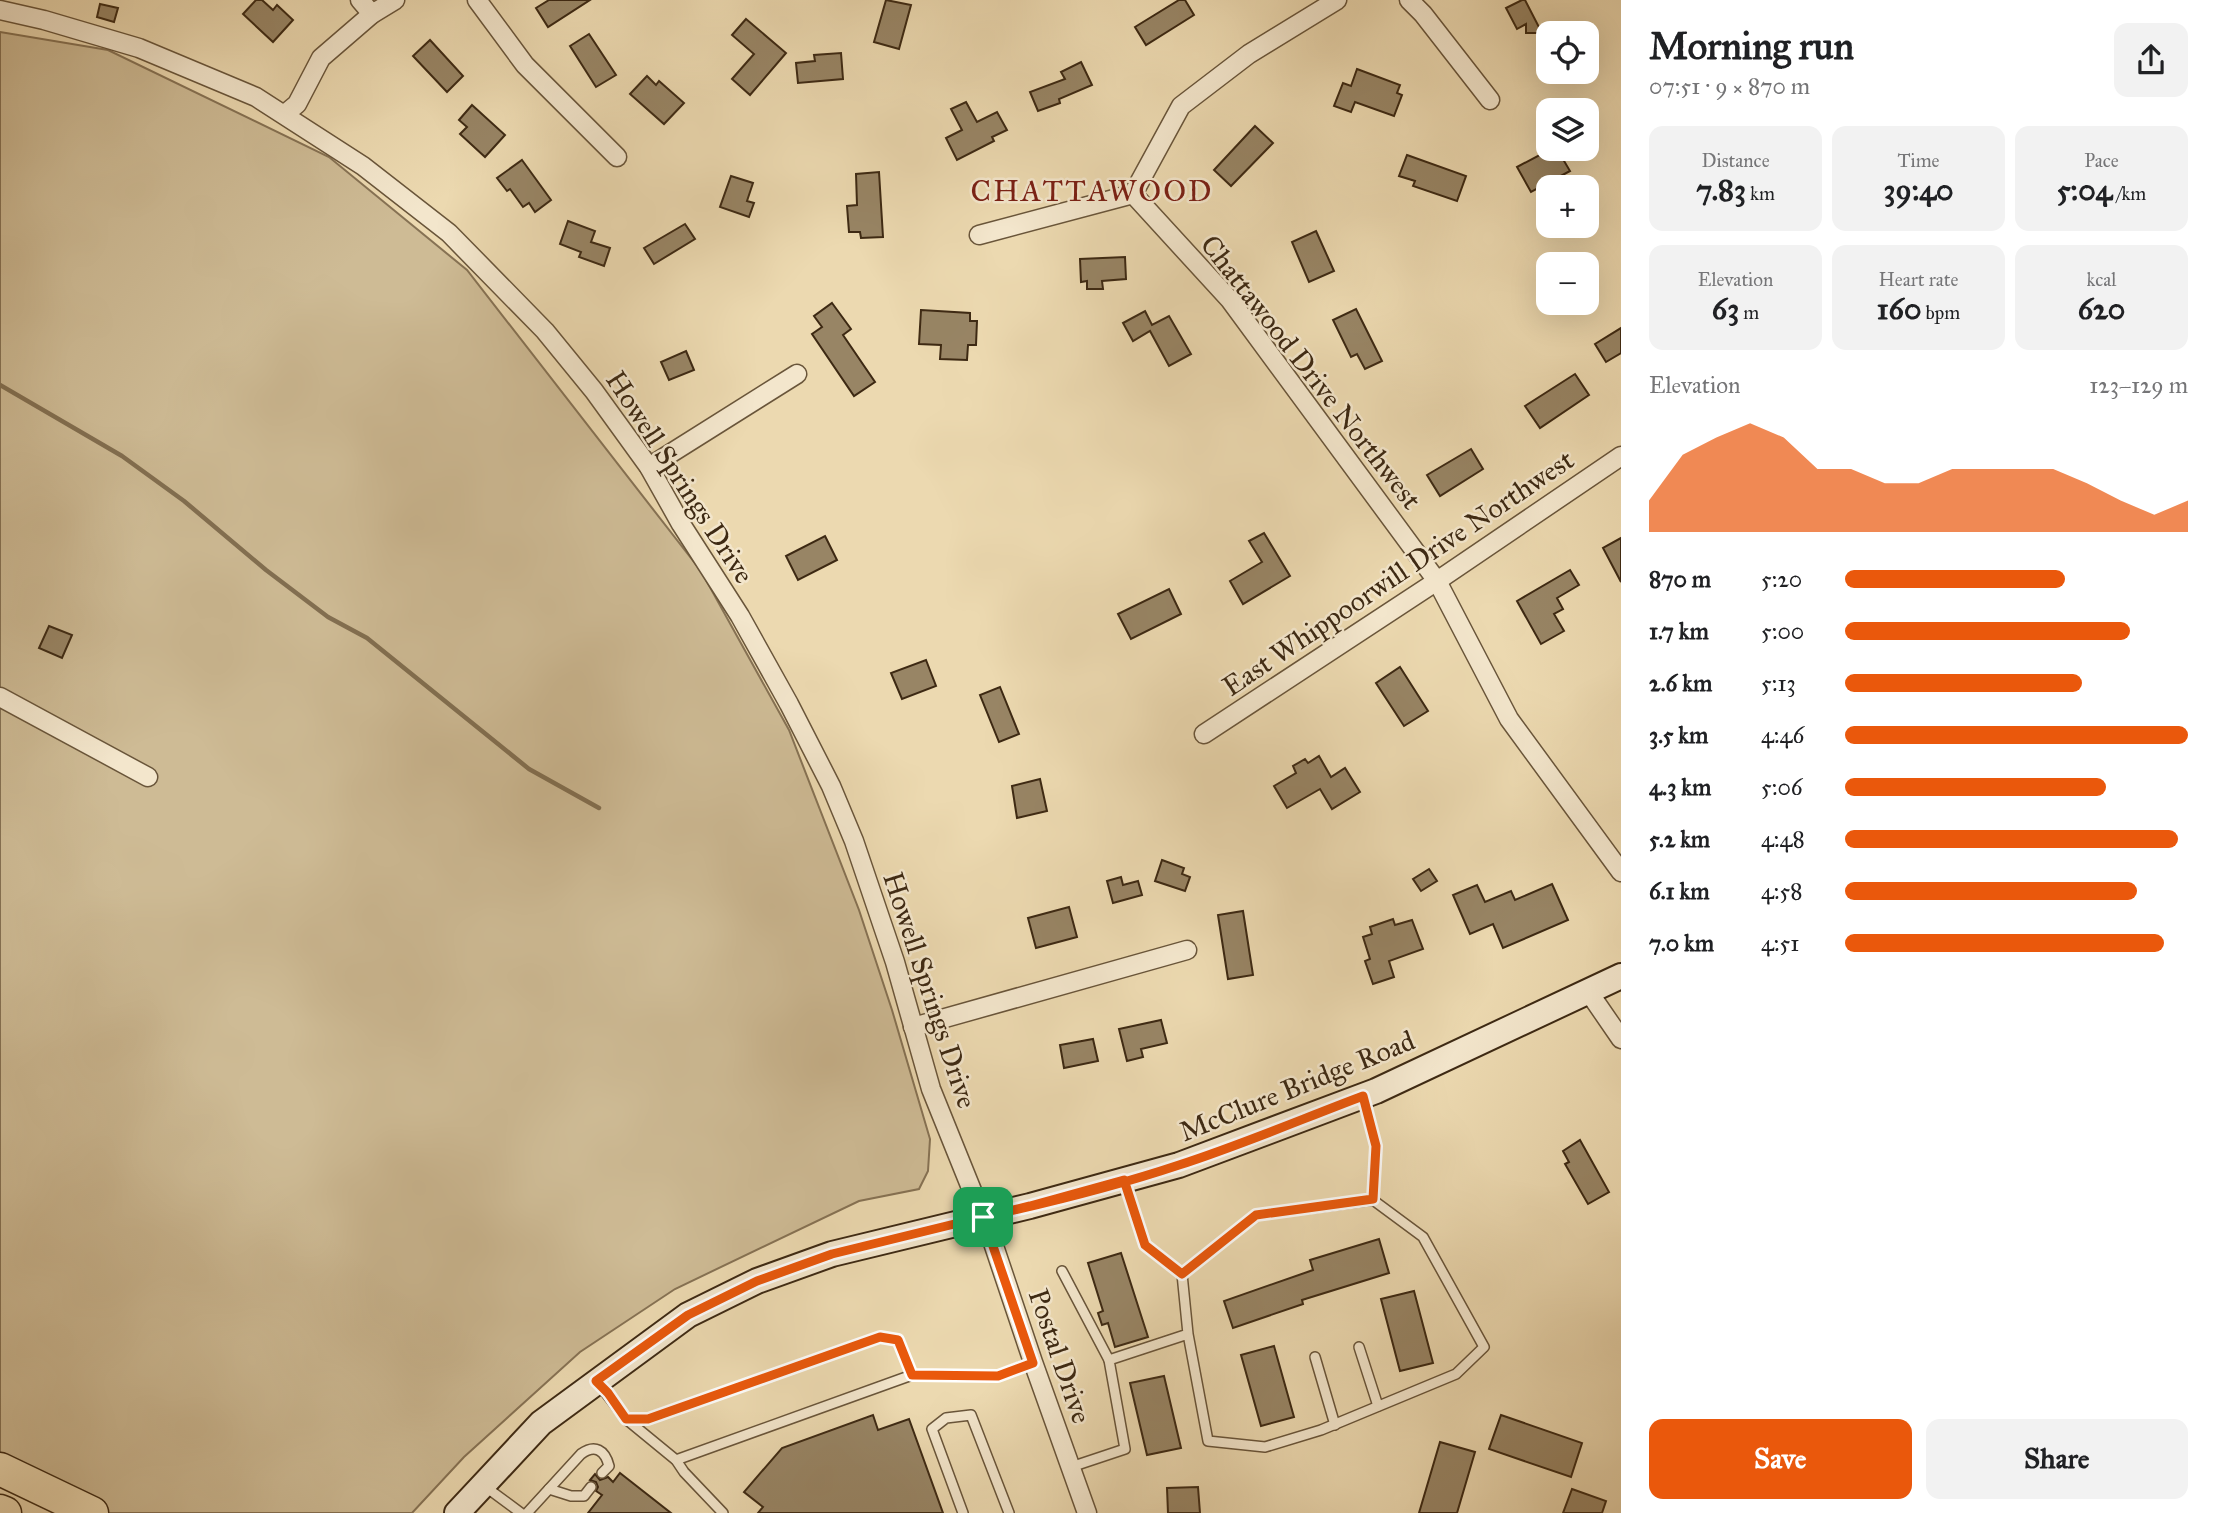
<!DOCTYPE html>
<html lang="en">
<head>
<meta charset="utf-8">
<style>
	:root { --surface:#fff; --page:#f2f2f2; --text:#202124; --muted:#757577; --accent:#ea580c }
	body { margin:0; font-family:"IM FELL Great Primer",serif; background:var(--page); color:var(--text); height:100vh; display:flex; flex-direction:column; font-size:26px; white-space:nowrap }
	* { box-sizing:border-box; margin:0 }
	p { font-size:23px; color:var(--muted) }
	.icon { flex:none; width:38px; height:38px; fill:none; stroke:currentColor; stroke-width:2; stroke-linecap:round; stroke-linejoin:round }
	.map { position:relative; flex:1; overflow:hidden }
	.drawer { display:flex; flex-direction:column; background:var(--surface); width:595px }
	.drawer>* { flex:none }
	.tools { position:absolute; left:1536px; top:21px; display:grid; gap:14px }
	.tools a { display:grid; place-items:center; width:63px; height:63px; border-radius:14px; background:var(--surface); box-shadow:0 7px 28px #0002; font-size:35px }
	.pin { position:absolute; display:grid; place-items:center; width:60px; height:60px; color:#fff; margin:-30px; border-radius:14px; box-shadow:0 4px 10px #0006 }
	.round { display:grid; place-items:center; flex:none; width:74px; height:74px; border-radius:14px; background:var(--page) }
	.headline { display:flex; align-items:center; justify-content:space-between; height:119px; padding:0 28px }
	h1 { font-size:38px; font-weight:700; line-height:52px }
	.metrics { display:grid; grid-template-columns:repeat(3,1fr); gap:10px; height:119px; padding:7px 28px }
	.metrics div { display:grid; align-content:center; border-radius:14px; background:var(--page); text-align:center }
	.metrics b { font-size:30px; font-weight:700 }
	.metrics small { font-size:19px; font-weight:400 }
	.metrics p { font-size:19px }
	.chart { height:196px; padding:14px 28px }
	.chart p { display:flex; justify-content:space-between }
	.chart svg { width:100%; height:126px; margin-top:7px; fill:var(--accent); opacity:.7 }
	.button { display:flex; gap:14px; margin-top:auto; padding:14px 28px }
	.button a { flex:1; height:80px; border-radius:14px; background:var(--accent); color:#fff; font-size:28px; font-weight:700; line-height:80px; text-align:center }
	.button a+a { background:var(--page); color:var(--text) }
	ul { padding:0 28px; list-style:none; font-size:23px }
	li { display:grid; grid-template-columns:112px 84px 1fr; align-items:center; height:52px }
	li i { height:18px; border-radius:9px; background:var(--accent) }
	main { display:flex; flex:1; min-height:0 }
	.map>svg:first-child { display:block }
	.green { fill:#cebb95; stroke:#867254; stroke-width:2 }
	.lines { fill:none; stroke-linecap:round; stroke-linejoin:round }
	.stream { stroke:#826f51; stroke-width:4.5 }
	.building { fill:#988565; stroke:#3d2913; stroke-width:2 }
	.lane-casing { stroke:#69553a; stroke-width:12 }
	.street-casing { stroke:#69553a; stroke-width:21 }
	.secondary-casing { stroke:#3d2913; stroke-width:28 }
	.highway-casing { stroke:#3d2913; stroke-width:35 }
	.lane { stroke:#f3e6cc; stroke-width:9 }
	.street { stroke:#f3e6cc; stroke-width:18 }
	.secondary { stroke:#f3e6cc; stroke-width:24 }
	.highway { stroke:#ecd9b0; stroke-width:32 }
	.route-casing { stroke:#fff; stroke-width:14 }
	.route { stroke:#ea580c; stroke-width:9 }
	.labels { text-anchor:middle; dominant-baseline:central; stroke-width:5; stroke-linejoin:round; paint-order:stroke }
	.street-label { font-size:28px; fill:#3d2913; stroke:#f3e6cc }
	.neighbourhood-label { font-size:30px; letter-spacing:2px; fill:#7a1f14; stroke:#f3e6cc }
</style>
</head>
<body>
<main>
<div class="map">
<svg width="1621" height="1513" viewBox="0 0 1621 1513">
	<rect width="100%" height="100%" fill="#ecd9b0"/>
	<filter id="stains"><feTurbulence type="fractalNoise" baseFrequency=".00286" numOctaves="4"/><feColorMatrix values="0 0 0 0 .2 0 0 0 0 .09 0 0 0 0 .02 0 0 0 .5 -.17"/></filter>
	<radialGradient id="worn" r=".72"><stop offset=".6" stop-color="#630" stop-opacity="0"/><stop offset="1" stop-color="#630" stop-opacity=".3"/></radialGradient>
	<path class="green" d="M0,32L108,50L329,157L467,270L701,571L789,730L859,910L892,1010L930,1139L928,1171L919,1189L859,1201L675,1289L580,1352L464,1457L412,1513H108L0,1460Z"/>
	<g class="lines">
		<path class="stream" d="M0,385L122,456L184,501L266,570L328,617L367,638L529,769L599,808"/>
	</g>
	<g class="building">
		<path d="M256,0H262L273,10L277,5L293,20L273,42L243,14Z"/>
		<path d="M549,0H590L548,27L536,8Z"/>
		<path d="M886,0L911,5L899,49L874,42Z"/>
		<path d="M1179,0H1185L1194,15L1146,45L1135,27Z"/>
		<path d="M1522,0H1525L1542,33H1526V24L1517,29L1506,8Z"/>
		<path d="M100,4L118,8L114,22L97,17Z"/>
		<path d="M746,19L786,53L750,95L732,79L754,54L732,35Z"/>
		<path d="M589,34L616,75L596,87L570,46Z"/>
		<path d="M430,40L463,76L447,92L413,56Z"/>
		<path d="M841,53L843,79L798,83L796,63L815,61L814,55Z"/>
		<path d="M1081,62L1092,85L1059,99L1060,103L1038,111L1030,92L1065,79L1061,72Z"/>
		<path d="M1357,69L1400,85L1397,93L1402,95L1394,116L1355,102L1351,112L1334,106L1343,83L1351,86Z"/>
		<path d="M647,76L656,85L659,81L684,103L664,124L630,94Z"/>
		<path d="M966,102L977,122L997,112L1007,130L992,137L994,141L957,160L946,138L962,130L951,109Z"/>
		<path d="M472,105L505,135L485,157L460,134L467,127L459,120Z"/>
		<path d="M1255,126L1273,143L1231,186L1214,170Z"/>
		<path d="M1551,149H1557L1570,171L1531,192L1517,167Z"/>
		<path d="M1407,155L1466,176L1457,201L1413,186L1415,181L1399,176Z"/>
		<path d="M522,160L551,200L535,212L529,203L523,207L510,189L507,191L497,178Z"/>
		<path d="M879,172L883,237L861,238L860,232H849L847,206L857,205L856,174Z"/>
		<path d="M731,176L753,183L747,201L754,203L749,217L720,207Z"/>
		<path d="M568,221L595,231L591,242L610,248L604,266L579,257L581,252L560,244Z"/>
		<path d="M685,224L695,239L654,264L644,248Z"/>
		<path d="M1316,231L1334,271L1309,282L1292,242Z"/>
		<path d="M1125,257L1126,279L1102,281L1103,289H1087V281L1081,282L1080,259Z"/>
		<path d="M832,303L851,329L843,335L875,382L854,396L812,334L822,327L814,316Z"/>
		<path d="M1356,309L1382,361L1365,369L1357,354L1351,357L1333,320Z"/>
		<path d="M921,310L970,313V321H977L976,345H968L967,360L940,359L941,345L919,344Z"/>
		<path d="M1145,311L1152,325L1169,316L1191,354L1169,366L1150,331L1133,341L1123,323Z"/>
		<path d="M1621,328V353L1606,362L1595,344Z"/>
		<path d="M686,351L694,370L669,380L661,362Z"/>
		<path d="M1575,374L1589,395L1540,428L1525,406Z"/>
		<path d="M1471,449L1483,469L1440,496L1427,475Z"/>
		<path d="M1264,533L1290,576L1243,604L1230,581L1262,562L1249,541Z"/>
		<path d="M825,536L837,560L798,580L786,556Z"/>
		<path d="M1621,538V582L1603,548Z"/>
		<path d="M1570,570L1579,585L1557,598L1563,609L1554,614L1564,631L1541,644L1517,601Z"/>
		<path d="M1169,589L1181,614L1131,639L1118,614Z"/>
		<path d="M49,626L72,635L62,658L39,648Z"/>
		<path d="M926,660L936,686L902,699L891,673Z"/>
		<path d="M1400,667L1428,711L1404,726L1376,683Z"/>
		<path d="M1000,687L1019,734L999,742L980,695Z"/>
		<path d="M1319,756L1331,777L1345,768L1360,792L1332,809L1320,789L1287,808L1274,786L1296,773L1293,766L1305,759L1308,763Z"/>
		<path d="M1040,779L1047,811L1017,818L1012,786Z"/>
		<path d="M1162,860L1184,868L1182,874L1190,877L1185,891L1155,881Z"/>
		<path d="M1429,869L1437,881L1421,891L1413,879Z"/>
		<path d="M1121,877L1123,885L1138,881L1142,895L1113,903L1107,881Z"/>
		<path d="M1552,884L1568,920L1503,948L1493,924L1470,934L1453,895L1477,885L1485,902L1511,891L1515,900Z"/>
		<path d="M1069,907L1077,937L1036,948L1028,918Z"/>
		<path d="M1243,911L1253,975L1228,979L1218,915Z"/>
		<path d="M1393,919L1395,925L1412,920L1423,949L1389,961L1394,977L1373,984L1365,961L1370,959L1363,937L1372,934L1370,927Z"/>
		<path d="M1161,1020L1167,1043L1141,1049L1143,1057L1127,1061L1119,1029Z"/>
		<path d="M1093,1039L1098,1061L1064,1068L1060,1045Z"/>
		<path d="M1580,1140L1609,1192L1588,1204L1565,1164L1569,1162L1563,1151Z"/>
		<path d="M1379,1239L1389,1273L1302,1300L1303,1304L1233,1328L1224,1301L1313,1270L1310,1260Z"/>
		<path d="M1121,1253L1148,1337L1115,1347L1108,1323L1102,1325L1098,1313L1103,1311L1088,1263Z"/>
		<path d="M1414,1291L1433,1363L1400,1371L1381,1299Z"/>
		<path d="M1274,1346L1294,1417L1261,1426L1241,1355Z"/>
		<path d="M1164,1376L1181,1448L1147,1455L1130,1383Z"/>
		<path d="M873,1415L878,1430L909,1419L943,1513H758L763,1507L744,1492L782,1448Z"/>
		<path d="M1501,1415L1582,1443L1571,1477L1489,1449Z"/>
		<path d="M1440,1442L1475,1452L1457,1513H1419Z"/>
		<path d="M620,1473L671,1513H588L602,1495L596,1491L598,1487L596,1482L590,1480L595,1474L600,1480L608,1477L613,1482Z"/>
		<path d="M1198,1487L1200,1513H1168L1167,1488Z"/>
		<path d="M1572,1489L1606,1501L1602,1513H1563Z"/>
	</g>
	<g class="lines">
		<defs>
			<g id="lane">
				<path d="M1363,1098L1376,1146L1373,1200"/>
				<path d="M1124,1181L1145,1245L1182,1274"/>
				<path d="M1062,1271L1109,1360"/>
				<path d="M1359,1347L1378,1406"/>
				<path d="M1315,1357L1335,1425"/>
				<path d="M599,1384L626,1419L676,1460L684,1472L723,1513"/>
				<path d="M626,1419H648L880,1337L898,1340L912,1375"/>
				<path d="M676,1460L912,1375L998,1376L1033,1362"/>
				<path d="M1071,1467L1125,1449L1109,1360L1188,1334L1182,1274L1256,1215L1373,1200L1423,1237L1484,1347L1456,1374L1321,1430L1265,1447L1208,1441L1188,1334"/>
				<path d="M483,1485L521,1513"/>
				<path d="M549,1489L571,1496H584L591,1487"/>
				<path d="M527,1513L581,1454C595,1444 605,1450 609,1466L602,1473"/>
				<path d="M963,1513L932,1429L946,1418L971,1415L1009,1513"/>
			</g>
			<g id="street">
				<path d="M360,0L372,14"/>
				<path d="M477,0L525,65L617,157"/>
				<path d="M1409,0L1423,14L1490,100"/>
				<path d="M0,10L44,20L139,48L256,97L363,166L449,233L545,331L594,391L649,467L681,524L740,616L789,704L831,786L854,841L895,962L931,1089L992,1240L1033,1362L1087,1513"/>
				<path d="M285,114L297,104L321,58L372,14L395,0"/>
				<path d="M1133,194L1230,300L1437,581L1509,719L1621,872"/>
				<path d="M1133,194L1181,106L1249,54L1337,0"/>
				<path d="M979,235L1133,194"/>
				<path d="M649,467L797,374"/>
				<path d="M0,697L148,777"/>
				<path d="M1204,734L1437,581L1621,456"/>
				<path d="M1588,991L1621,1039"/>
				<path d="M913,1027L1187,950"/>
			</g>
			<path id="secondary" d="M457,1513L541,1423L688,1315L757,1281L832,1254L1030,1206L1179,1165L1376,1091L1621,976"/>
			<g id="highway">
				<path d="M0,1469L92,1513"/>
				<path d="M0,1511L5,1513"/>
			</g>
		</defs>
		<use href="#lane" class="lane-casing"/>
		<use href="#street" class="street-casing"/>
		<use href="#secondary" class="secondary-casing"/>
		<use href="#highway" class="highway-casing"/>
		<use href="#lane" class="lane"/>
		<use href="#street" class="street"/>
		<use href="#secondary" class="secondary"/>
		<use href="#highway" class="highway"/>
	</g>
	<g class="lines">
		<defs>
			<path id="route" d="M983,1217L832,1254L757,1281L688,1315L596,1381L608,1393L626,1419H648L880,1337L898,1340L912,1375L998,1376L1033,1363L983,1217L1030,1206L1124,1180L1145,1245L1182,1274L1256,1215L1373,1199L1376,1146L1363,1096C1302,1119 1241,1145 1179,1165C1116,1186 1048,1203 983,1217"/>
		</defs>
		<use href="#route" class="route-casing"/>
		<use href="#route" class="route"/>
	</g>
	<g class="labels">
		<g class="street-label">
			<text transform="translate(1311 372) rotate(52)">Chattawood Drive Northwest</text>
			<text transform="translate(680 477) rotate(57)">Howell Springs Drive</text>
			<text transform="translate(1398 573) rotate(-34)">East Whippoorwill Drive Northwest</text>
			<text transform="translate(930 990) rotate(72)">Howell Springs Drive</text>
			<text transform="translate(1297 1086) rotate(-22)">McClure Bridge Road</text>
			<text transform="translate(1060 1356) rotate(71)">Postal Drive</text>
		</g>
		<g class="neighbourhood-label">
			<text x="1092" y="191">CHATTAWOOD</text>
		</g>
	</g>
	<rect width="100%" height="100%" filter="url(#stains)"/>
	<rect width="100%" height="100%" fill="url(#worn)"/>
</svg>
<div class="tools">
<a><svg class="icon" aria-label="locate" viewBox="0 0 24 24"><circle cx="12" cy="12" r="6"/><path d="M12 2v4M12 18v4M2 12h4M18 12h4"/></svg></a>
<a><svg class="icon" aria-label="layers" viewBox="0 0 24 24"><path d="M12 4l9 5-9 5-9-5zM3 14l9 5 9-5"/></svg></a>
<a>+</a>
<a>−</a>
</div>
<div class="pin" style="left:983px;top:1217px;background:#1e9e55"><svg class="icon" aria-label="arrive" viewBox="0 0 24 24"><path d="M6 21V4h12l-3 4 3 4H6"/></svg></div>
</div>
<section class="drawer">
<div class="headline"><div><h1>Morning run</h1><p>07:51 · 9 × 870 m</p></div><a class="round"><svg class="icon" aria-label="share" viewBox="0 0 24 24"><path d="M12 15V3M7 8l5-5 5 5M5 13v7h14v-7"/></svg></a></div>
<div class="metrics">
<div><p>Distance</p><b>7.83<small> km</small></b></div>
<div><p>Time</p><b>39:40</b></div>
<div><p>Pace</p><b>5:04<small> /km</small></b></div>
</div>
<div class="metrics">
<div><p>Elevation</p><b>63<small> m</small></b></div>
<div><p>Heart rate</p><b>160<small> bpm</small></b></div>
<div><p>kcal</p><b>620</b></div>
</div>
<div class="chart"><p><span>Elevation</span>123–129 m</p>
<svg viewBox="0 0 160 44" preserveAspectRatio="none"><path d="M0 44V33L10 17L20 11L30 6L40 11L50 22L60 22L70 27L80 27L90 22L100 22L110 22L120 22L130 27L140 33L150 38L160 33V44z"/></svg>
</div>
<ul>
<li><b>870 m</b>5:20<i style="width:64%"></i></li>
<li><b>1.7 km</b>5:00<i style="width:83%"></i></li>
<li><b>2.6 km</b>5:13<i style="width:69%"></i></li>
<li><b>3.5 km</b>4:46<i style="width:100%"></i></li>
<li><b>4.3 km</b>5:06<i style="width:76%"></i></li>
<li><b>5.2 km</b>4:48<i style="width:97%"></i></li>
<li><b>6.1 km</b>4:58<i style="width:85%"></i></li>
<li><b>7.0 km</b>4:51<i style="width:93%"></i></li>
</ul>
<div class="button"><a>Save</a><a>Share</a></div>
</section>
</main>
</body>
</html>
